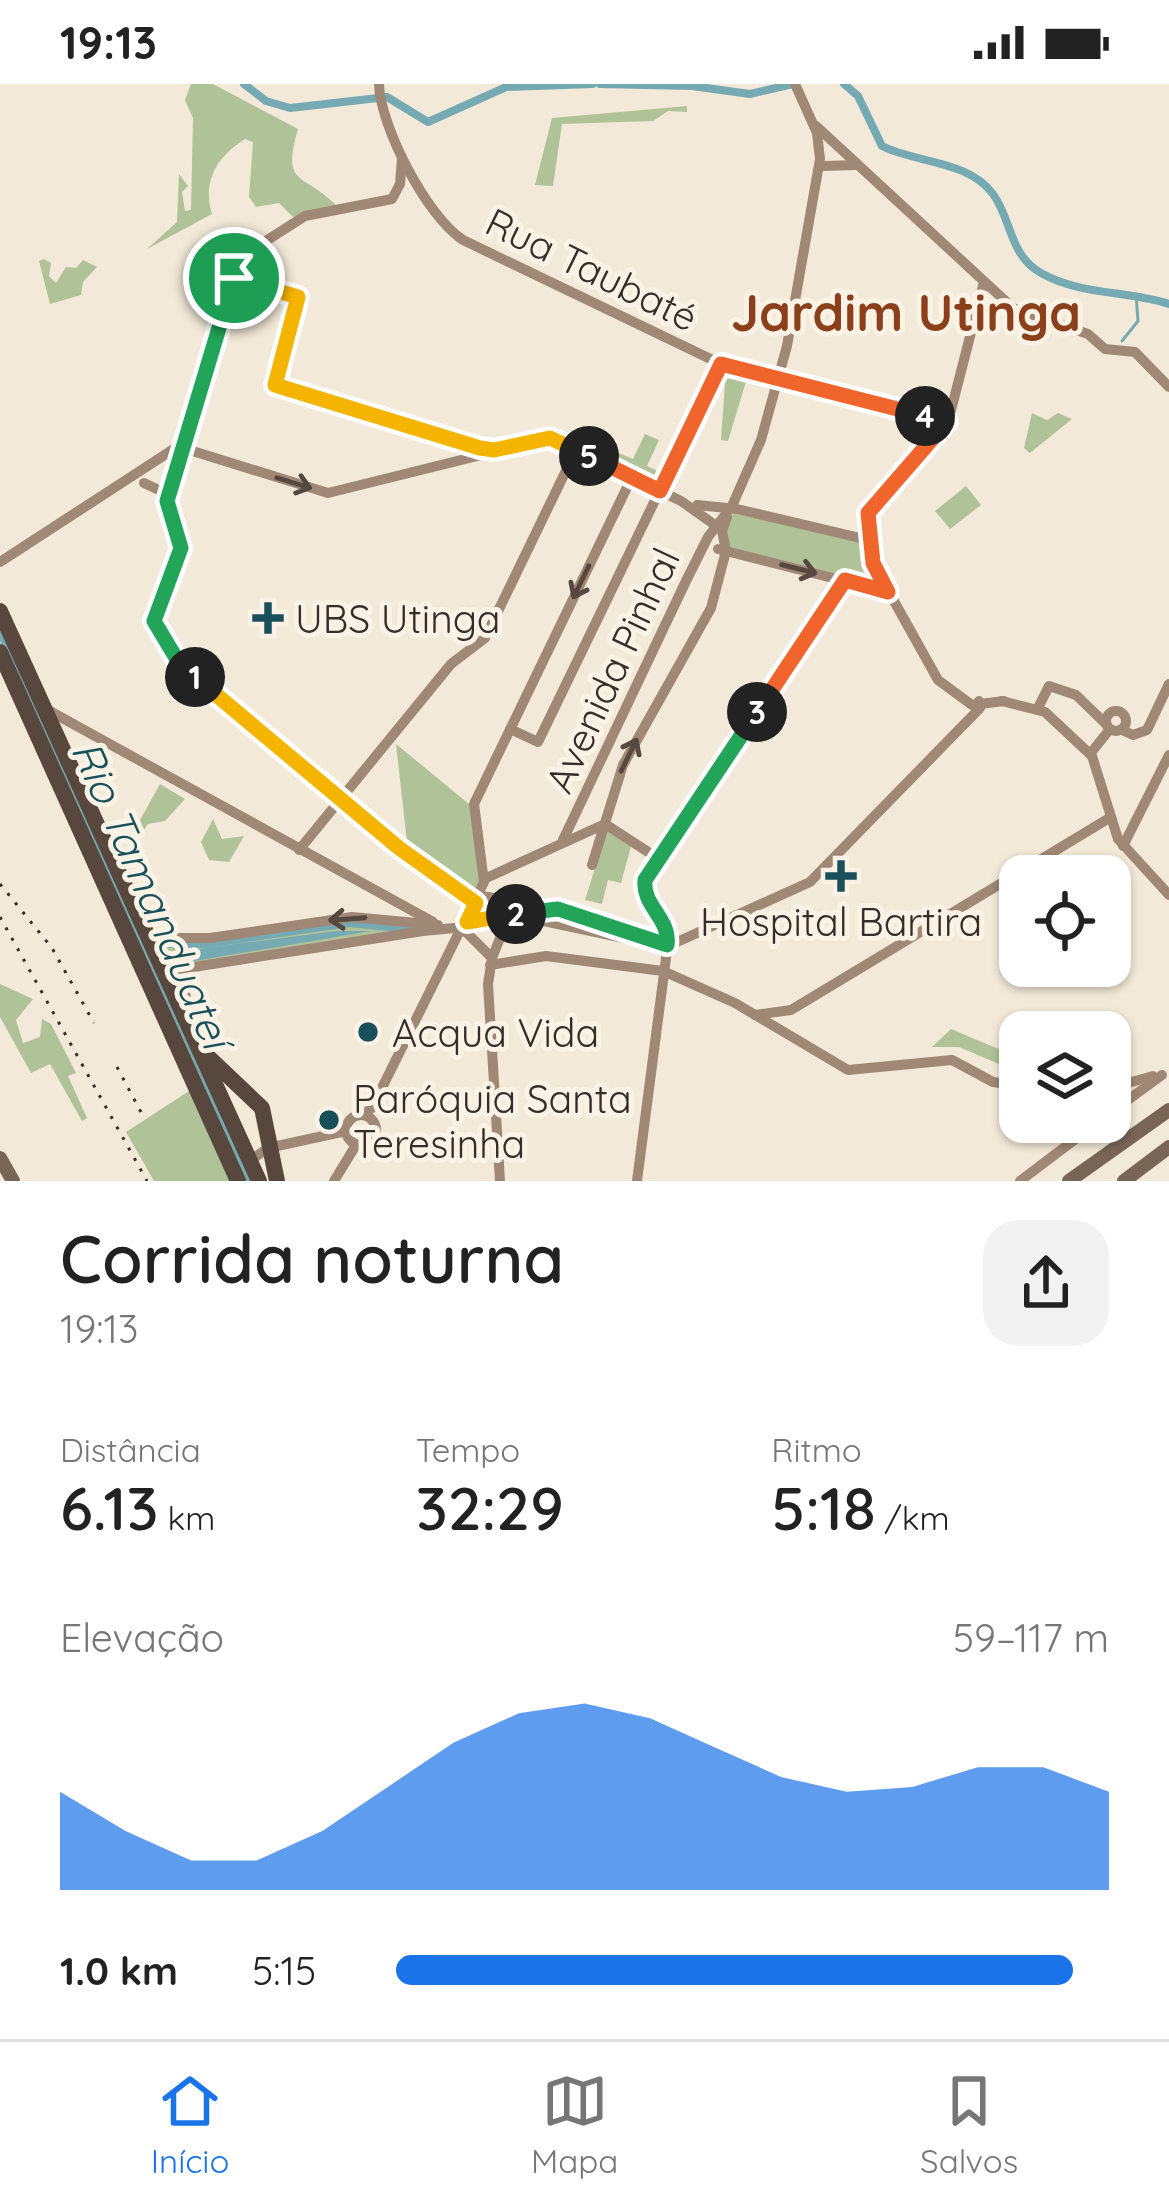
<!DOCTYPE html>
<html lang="pt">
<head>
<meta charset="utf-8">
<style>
	:root { --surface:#fff; --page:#f2f2f2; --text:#222; --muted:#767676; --line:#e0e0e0; --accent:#1a73e8 }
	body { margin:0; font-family:Quicksand,sans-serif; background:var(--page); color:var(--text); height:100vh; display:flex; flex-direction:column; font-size:45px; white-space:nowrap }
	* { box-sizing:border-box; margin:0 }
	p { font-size:39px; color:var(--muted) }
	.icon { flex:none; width:66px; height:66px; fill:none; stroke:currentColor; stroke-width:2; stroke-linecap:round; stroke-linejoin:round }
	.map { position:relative; height:1097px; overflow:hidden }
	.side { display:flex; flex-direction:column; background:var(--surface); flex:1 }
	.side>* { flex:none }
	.tools { position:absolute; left:999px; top:771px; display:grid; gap:24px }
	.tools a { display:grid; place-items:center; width:132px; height:132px; border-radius:24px; background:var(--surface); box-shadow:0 3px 9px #0004; font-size:60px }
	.pin { position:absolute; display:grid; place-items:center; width:102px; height:102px; color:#fff; margin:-51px; border:6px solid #fff; border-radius:50%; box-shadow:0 3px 12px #0007 }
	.km { position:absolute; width:60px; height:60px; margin:-30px; border-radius:50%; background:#222; color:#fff; font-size:33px; line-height:60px; text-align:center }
	.round { display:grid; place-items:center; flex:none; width:126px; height:126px; border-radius:36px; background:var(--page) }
	.overview { display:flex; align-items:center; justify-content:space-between; height:204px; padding:0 60px }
	h1 { font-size:66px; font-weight:600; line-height:90px }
	.stats { display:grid; grid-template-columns:repeat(3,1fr); gap:18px; height:204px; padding:12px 60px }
	.stats div { display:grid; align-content:center }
	.stats b { font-size:60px; font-weight:600 }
	.stats small { font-size:33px; font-weight:400 }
	.stats p { font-size:33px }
	.chart { height:336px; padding:24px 60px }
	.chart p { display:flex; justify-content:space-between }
	.chart svg { width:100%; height:216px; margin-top:12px; fill:var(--accent); opacity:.7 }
	ul { padding:0 60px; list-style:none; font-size:39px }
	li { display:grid; grid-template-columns:192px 144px 1fr; align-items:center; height:90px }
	li i { height:30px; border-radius:15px; background:var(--accent) }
	.status { display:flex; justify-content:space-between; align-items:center; height:84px; padding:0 60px; background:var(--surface); direction:ltr }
	.status svg { height:33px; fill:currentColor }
	.dock { display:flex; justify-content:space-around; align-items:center; height:168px; border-top:3px solid var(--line); background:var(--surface); font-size:33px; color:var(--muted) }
	.dock a { display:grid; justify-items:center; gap:6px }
	.dock .selected { color:var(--accent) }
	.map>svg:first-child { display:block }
	.green { fill:#b0c398 }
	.water { fill:#76aab2 }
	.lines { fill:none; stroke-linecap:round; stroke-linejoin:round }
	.stream { stroke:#76aab2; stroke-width:3 }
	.river { stroke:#76aab2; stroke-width:8 }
	.secondary { stroke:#9f8875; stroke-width:10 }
	.primary { stroke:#796556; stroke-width:14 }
	.highway { stroke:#58473c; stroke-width:16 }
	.rail { stroke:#362d26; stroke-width:3; stroke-dasharray:3 9; stroke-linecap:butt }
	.oneway { stroke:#56483e }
	.split-1-casing { stroke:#fff; stroke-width:24 }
	.split-2-casing { stroke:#fff; stroke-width:24 }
	.split-3-casing { stroke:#fff; stroke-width:24 }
	.split-4-casing { stroke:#fff; stroke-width:24 }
	.split-5-casing { stroke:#fff; stroke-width:24 }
	.split-6-casing { stroke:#fff; stroke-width:24 }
	.split-1 { stroke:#22a559; stroke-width:15 }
	.split-2 { stroke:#f5b400; stroke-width:15 }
	.split-3 { stroke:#22a559; stroke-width:15 }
	.split-4 { stroke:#f0652b; stroke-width:15 }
	.split-5 { stroke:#f0652b; stroke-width:15 }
	.split-6 { stroke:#f5b400; stroke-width:15 }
	.poi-dot { fill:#19505a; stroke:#faf3e5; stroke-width:4.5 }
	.labels { text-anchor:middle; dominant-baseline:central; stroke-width:10; stroke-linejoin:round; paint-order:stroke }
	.street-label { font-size:39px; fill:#362d26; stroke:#faf3e5 }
	.poi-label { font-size:39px; fill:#362d26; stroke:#faf3e5; text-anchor:start }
	.water-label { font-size:42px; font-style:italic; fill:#19505a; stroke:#faf3e5 }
	.district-label { font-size:51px; font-weight:bold; fill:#8b3f1a; stroke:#faf3e5 }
</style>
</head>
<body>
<div class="status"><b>19:13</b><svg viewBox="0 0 49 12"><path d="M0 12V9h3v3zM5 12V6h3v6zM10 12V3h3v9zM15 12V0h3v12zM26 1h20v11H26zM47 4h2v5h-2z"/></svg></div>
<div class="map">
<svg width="1169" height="1097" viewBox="0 0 1169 1097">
	<rect width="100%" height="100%" fill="#f3e9d8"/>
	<g class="green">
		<path d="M191,0H213L298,45C281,104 303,87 337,122L293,133L279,119L256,123L249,113L253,58L245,55C213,75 203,101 212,130L147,165L177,138L179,90L188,102L182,108L185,127L191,126L193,34L185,16Z"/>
		<path d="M687,22V28L668,27L653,37L562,40L553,102L535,101L552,34Z"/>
		<path d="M44,175L51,179L49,192L56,199L66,183L76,184L83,176L97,183L83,198L81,211L50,220L39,177Z"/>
		<path d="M726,284L748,291L728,357L721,356Z"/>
		<path d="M1032,329L1047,336L1058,329L1072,335L1030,369L1024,364Z"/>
		<path d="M645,350L659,356L647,382L664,390L657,402L609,377L614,367L633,375Z"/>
		<path d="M966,402L981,421L950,445L935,427Z"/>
		<path d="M734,429L866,459L880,501L727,463V437Z"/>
		<path d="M396,660L469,720L482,793L477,808L470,810L408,767Z"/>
		<path d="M160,700L185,715L165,737L148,740L138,755L135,745Z"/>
		<path d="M213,735L222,755L244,752L229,778L209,776L201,758Z"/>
		<path d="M607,746L632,759L621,799L608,796L602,820L585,816Z"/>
		<path d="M353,841L408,846L167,883L159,863L192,864Z"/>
		<path d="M0,900L33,915L16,936L23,959L40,953L42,935L51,940L76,989L68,992L87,1034L82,1037L50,980L31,989L0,933Z"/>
		<path d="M951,945L1020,974V989L959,963H932Z"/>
		<path d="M192,1005L234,1097H154L126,1048Z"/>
	</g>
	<g class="water">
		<path d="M0,540L253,1097H245L0,557Z"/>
		<path d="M337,847H371L177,880L173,868Z"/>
	</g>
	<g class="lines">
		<path class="stream" d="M1122,257L1138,237L1136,210"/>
		<g class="river">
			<path d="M244,0L266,17L290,24L387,13L428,38L506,3L593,0"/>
			<path d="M600,0L692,2L750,10L793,0"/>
			<path d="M844,0L858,12L882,62C915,79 968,76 993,110C1012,136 1009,171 1041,189C1082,212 1127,206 1169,220"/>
			<path d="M159,860H206L349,839L409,845"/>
		</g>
		<g class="secondary">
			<path d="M379,0C380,42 427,133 463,156L721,280L948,338"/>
			<path d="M816,42L1013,224L1088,250L1105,265L1135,268L1169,303"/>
			<path d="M824,82L856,81"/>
			<path d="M234,194L298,213L275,301L487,365"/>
			<path d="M984,198L948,338L872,422L867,440L875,483L938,596L972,621L1004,617"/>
			<path d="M183,364L328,409L550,354L681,417L715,441"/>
			<path d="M144,399L161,407L181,464L165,510"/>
			<path d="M167,419L231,198L250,167L305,132L392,115L400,100L402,74"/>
			<path d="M697,421L737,425L869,456"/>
			<path d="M718,465L888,508"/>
			<path d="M0,478L183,359"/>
			<path d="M166,504L152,538L179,579L233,627L399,764L476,819"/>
			<path d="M1002,617L1045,628L1092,672L1118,755L1169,811"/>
			<path d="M1038,624L1049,602L1076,611L1107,641"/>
			<path d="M46,625L433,838"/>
			<circle cx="1116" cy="637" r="10"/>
			<path d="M510,645L538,658L721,280"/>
			<path d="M1122,646L1133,651L1147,646L1169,600"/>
			<path d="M1090,670L1110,645"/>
			<path d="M563,756L686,497L708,453L732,422L761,356L787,262L820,75L817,49L795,0"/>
			<path d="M1123,762L1169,671"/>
			<path d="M299,766L451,580L485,554L576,366"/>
			<path d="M592,781L623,681L711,524L726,467L722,447L727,433"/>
			<path d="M484,795L605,740L659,775"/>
			<path d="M475,811L545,822"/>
			<path d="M468,838L556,825L642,852"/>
			<path d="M464,846L492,874"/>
			<path d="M146,854H210L352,833L438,841"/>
			<path d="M490,881L546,872L663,887L735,919L848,986L952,976L993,998L1020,1002"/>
			<path d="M179,885L191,934"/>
			<path d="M162,888L423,847L539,836L666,863L810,798L980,624L979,617"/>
			<path d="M755,931L791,926L1111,733"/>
			<path d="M1110,1004L1153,992"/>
			<path d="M1110,1029L1162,991"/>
			<circle cx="361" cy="1046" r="15"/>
			<path d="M362,1031L372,1024L484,798L474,720L632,393"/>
			<path d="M248,1078L268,1064L346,1047"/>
			<path d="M334,1097L356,1061"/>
			<path d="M500,1097L488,900L492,874L515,817"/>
			<path d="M637,1097L669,851L646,814L645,796L845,496"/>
			<path d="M1020,1097L1098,1038"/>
		</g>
		<g class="primary">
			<path d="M0,1074L13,1097"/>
			<path d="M1069,1097L1169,1026"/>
			<path d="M1124,1097L1169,1063"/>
		</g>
		<g class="highway">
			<path d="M0,527L259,1097"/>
			<path d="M0,568L238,1097"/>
			<path d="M203,968L262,1024L277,1097"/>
		</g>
		<g class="rail">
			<path d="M0,800L52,864L94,939"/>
			<path d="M0,833L147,1097"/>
			<path d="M117,983L142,1030"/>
		</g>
	</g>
	<defs><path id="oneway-shaft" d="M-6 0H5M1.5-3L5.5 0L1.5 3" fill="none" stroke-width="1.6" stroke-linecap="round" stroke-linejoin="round" transform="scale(3)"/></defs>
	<g class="oneway">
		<use href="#oneway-shaft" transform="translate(294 399) rotate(17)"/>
		<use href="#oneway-shaft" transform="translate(799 485) rotate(14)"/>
		<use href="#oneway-shaft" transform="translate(581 498) rotate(116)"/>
		<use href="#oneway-shaft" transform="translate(629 671) rotate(-64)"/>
		<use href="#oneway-shaft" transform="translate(347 835) rotate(176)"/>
	</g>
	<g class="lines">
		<defs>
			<path id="split-1" d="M195,593L179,579L154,537L181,464L167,417L234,194"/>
			<path id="split-2" d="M195,593L399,764L476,819L467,838L516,830"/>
			<path id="split-3" d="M516,830L558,825L667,861C671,835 642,822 645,796L757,628"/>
			<path id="split-4" d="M757,628L845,496L888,508L873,479L868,429L947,338L925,332"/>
			<path id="split-5" d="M589,372L660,407L721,280L925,332"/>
			<path id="split-6" d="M234,194L298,213L275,301L480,364L494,366L550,354L589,372"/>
		</defs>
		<use href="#split-1" class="split-1-casing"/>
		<use href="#split-2" class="split-2-casing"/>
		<use href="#split-3" class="split-3-casing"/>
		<use href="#split-4" class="split-4-casing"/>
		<use href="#split-5" class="split-5-casing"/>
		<use href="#split-6" class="split-6-casing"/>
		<use href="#split-1" class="split-1"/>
		<use href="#split-2" class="split-2"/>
		<use href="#split-3" class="split-3"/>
		<use href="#split-4" class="split-4"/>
		<use href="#split-5" class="split-5"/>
		<use href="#split-6" class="split-6"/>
	</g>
	<g class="poi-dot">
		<path d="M262 516h12v12h12v12h-12v12h-12v-12h-12v-12h12z"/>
		<path d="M835 774h12v12h12v12h-12v12h-12v-12h-12v-12h12z"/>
		<circle cx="368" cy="948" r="12"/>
		<circle cx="329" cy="1036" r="12"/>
	</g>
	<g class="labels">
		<g class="street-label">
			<text transform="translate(592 185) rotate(26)">Rua Taubaté</text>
			<text transform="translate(612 586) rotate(-65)">Avenida Pinhal</text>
		</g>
		<g class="poi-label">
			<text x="295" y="534">UBS Utinga</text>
			<text x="841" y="837" text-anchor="middle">Hospital Bartira</text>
			<text x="392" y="948">Acqua Vida</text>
			<text x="353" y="1014">Paróquia Santa<tspan x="353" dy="45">Teresinha</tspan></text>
		</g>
		<g class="water-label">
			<text transform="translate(152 810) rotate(66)">Rio Tamanduateí</text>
		</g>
		<g class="district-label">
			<text x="906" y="228">Jardim Utinga</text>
		</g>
	</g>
</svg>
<div class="tools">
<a><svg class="icon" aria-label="locate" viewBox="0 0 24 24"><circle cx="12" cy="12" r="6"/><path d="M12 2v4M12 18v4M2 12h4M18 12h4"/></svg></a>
<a><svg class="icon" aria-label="layers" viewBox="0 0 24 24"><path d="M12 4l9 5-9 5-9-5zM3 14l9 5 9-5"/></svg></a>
</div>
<div class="pin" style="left:234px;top:194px;background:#1e9e55"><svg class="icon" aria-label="arrive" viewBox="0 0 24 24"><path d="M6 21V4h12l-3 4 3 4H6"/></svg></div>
<b class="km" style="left:195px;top:593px">1</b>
<b class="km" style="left:516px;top:830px">2</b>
<b class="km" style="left:757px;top:628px">3</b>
<b class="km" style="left:925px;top:332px">4</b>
<b class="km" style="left:589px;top:372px">5</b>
</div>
<section class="side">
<div class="overview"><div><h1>Corrida noturna</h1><p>19:13</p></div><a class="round"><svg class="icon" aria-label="share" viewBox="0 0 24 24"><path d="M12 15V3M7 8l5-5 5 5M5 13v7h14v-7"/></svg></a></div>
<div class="stats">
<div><p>Distância</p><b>6.13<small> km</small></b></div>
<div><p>Tempo</p><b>32:29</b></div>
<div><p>Ritmo</p><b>5:18<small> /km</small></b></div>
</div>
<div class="chart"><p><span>Elevação</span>59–117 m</p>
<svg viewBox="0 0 160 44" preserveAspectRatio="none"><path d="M0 44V24L10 32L20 38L30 38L40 32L50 23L60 14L70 8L80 6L90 9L100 15L110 21L120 24L130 23L140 19L150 19L160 24V44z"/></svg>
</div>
<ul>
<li><b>1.0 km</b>5:15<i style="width:95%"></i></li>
</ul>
</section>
<nav class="dock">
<a class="selected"><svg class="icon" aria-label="home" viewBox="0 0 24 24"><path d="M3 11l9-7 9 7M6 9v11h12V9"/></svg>Início</a>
<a><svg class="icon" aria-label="map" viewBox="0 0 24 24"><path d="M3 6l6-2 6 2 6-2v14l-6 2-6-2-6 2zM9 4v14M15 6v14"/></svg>Mapa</a>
<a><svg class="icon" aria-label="saved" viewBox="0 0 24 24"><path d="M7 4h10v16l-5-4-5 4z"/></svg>Salvos</a>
</nav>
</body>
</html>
